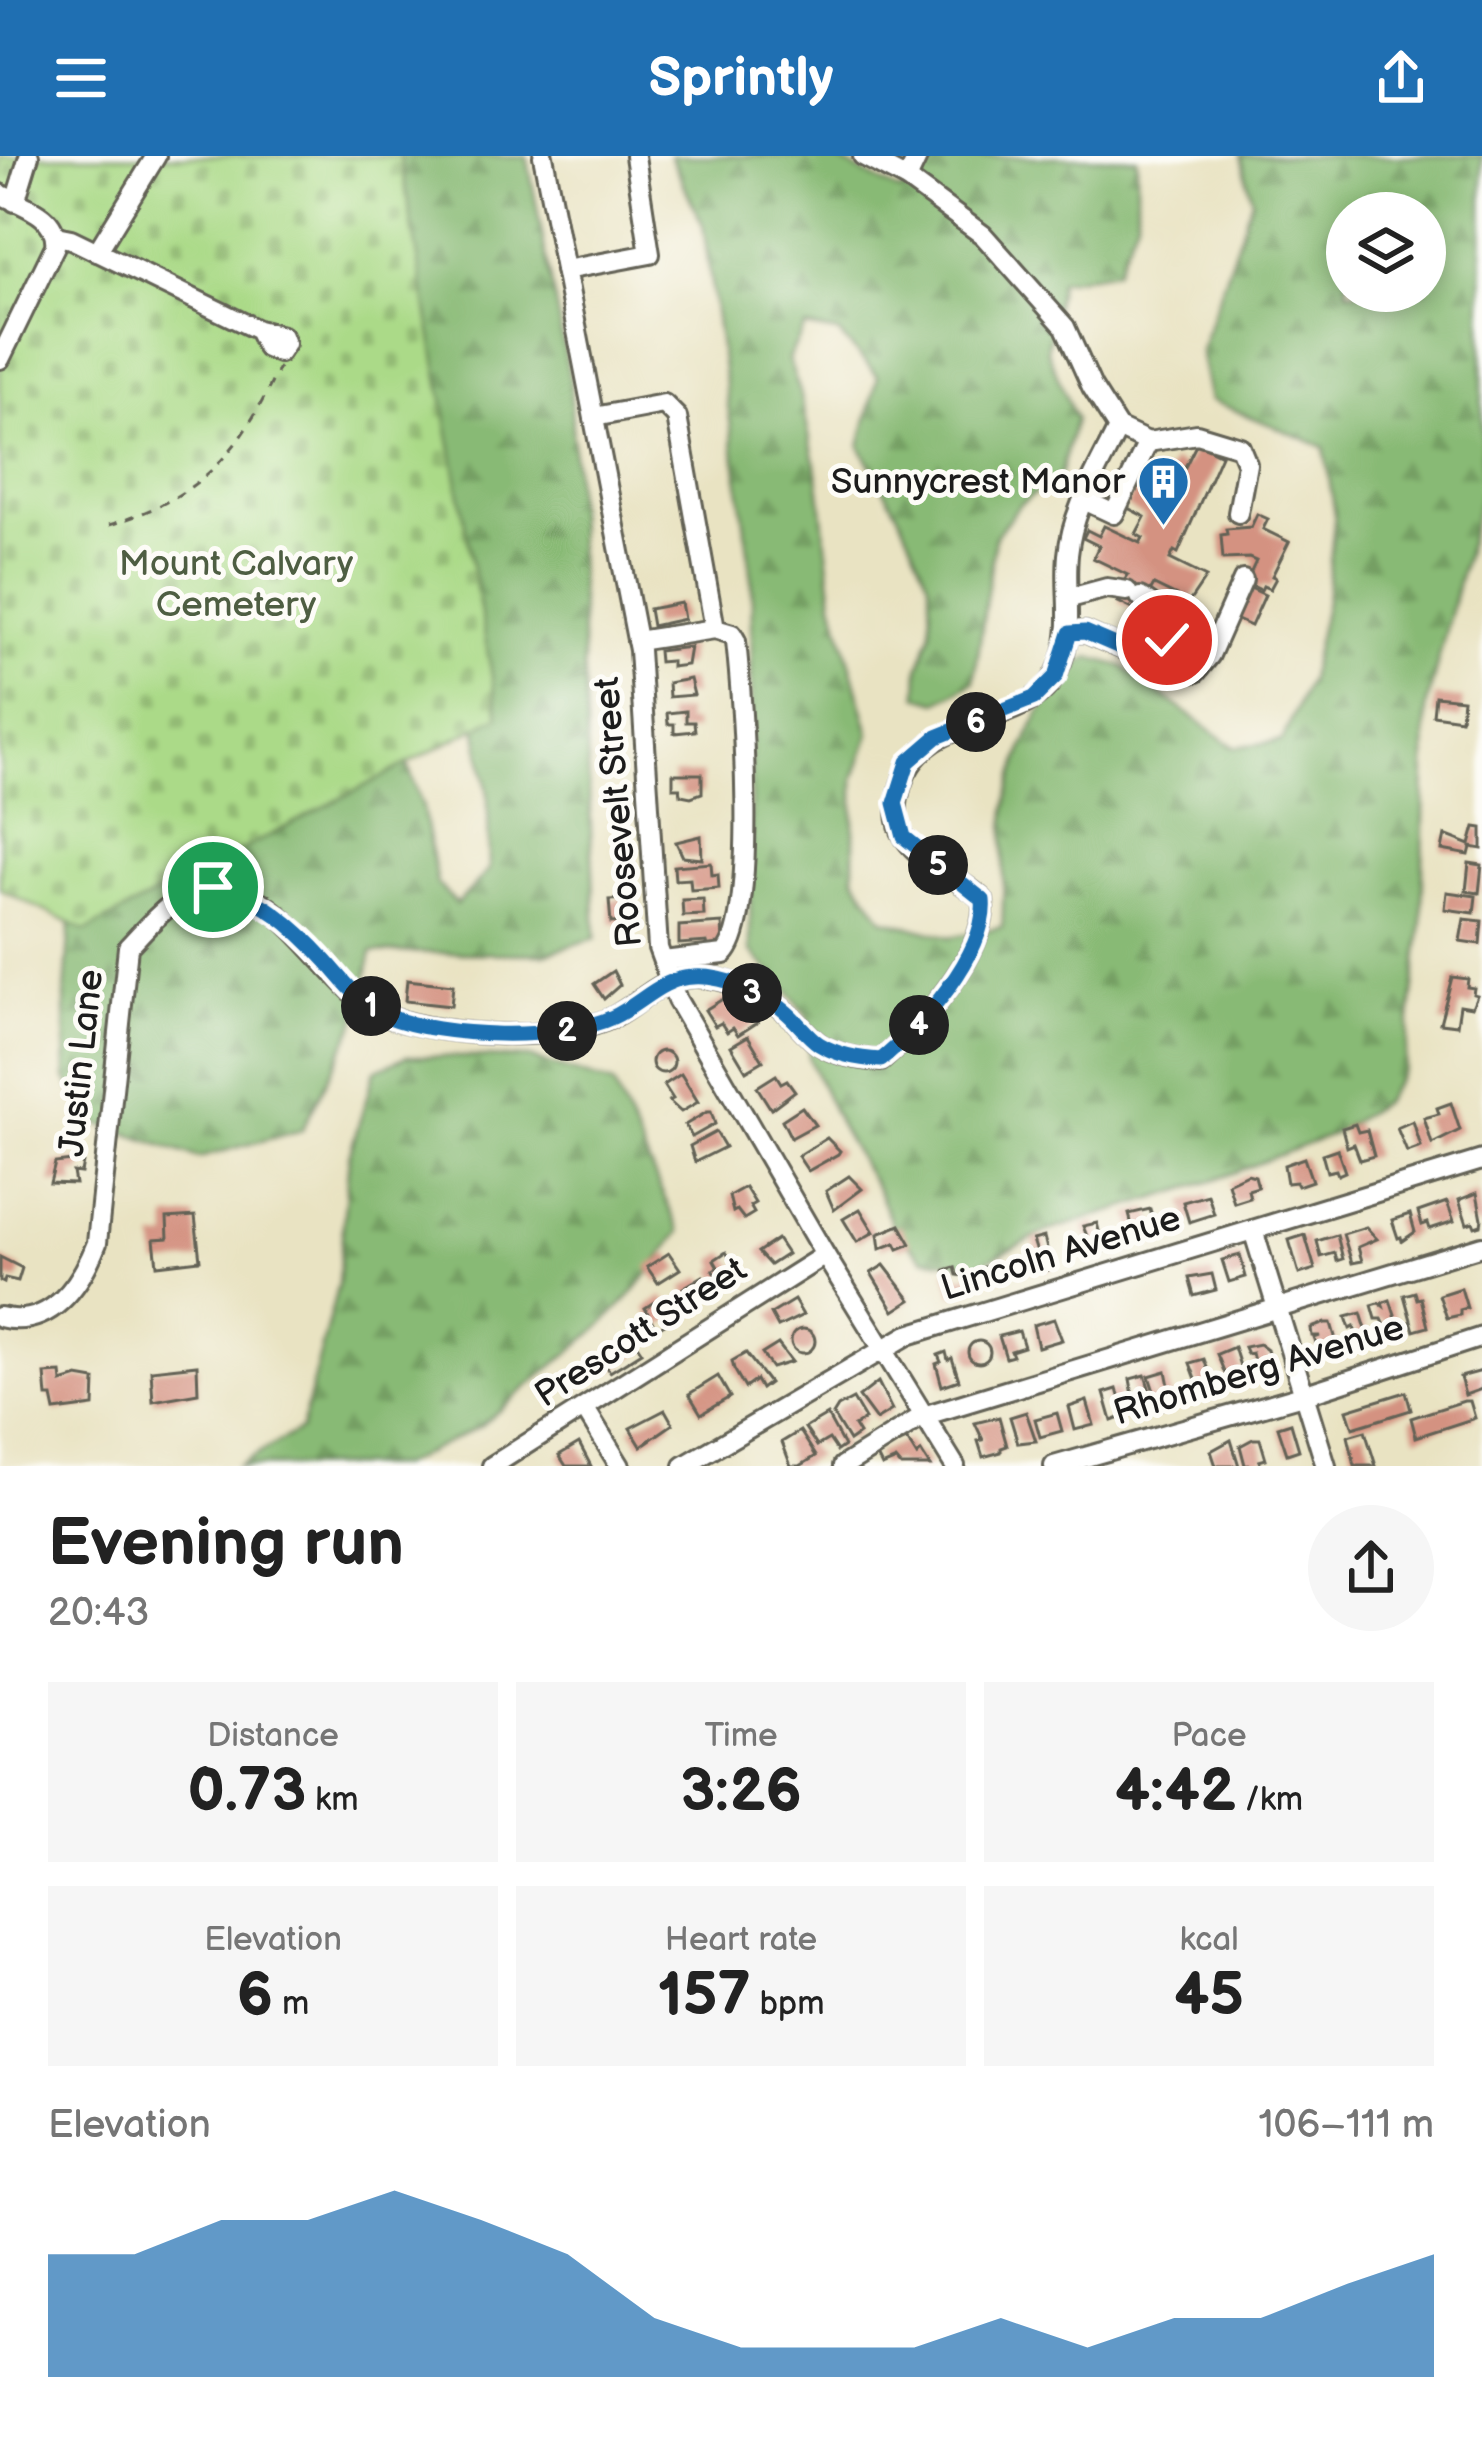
<!DOCTYPE html>
<html lang="en">
<head>
<meta charset="utf-8">
<style>
	:root { --surface:#fff; --page:#f6f6f6; --text:#222; --muted:#767676; --accent:#1f6fb2 }
	body { margin:0; font-family:"Balsamiq Sans",sans-serif; background:var(--page); color:var(--text); height:100vh; display:flex; flex-direction:column; font-size:45px; white-space:nowrap }
	* { box-sizing:border-box; margin:0 }
	p { font-size:39px; color:var(--muted) }
	.icon { flex:none; width:66px; height:66px; fill:none; stroke:currentColor; stroke-width:2; stroke-linecap:round; stroke-linejoin:round }
	.map { position:relative; height:1310px; overflow:hidden }
	.panel { display:flex; flex-direction:column; background:var(--surface); flex:1 }
	.panel>* { flex:none }
	.controls { position:absolute; left:1326px; top:36px; display:grid; gap:24px }
	.controls a { display:grid; place-items:center; width:120px; height:120px; border-radius:50%; background:var(--surface); box-shadow:0 6px 18px #0003; font-size:60px }
	.pin { position:absolute; display:grid; place-items:center; width:102px; height:102px; color:#fff; margin:-51px; border:6px solid #fff; border-radius:50%; box-shadow:0 3px 12px #0007 }
	.km { position:absolute; width:60px; height:60px; margin:-30px; border-radius:50%; background:#222; color:#fff; font-size:33px; line-height:60px; text-align:center }
	.round { display:grid; place-items:center; flex:none; width:126px; height:126px; border-radius:63px; background:var(--page) }
	.summary { display:flex; align-items:center; justify-content:space-between; height:204px; padding:0 48px }
	h1 { font-size:66px; font-weight:700; line-height:90px }
	.metrics { display:grid; grid-template-columns:repeat(3,1fr); gap:18px; height:204px; padding:12px 48px }
	.metrics div { display:grid; align-content:center; border-radius:0px; background:var(--page); text-align:center }
	.metrics b { font-size:60px; font-weight:700 }
	.metrics small { font-size:33px; font-weight:400 }
	.metrics p { font-size:33px }
	.chart { height:336px; padding:24px 48px }
	.chart p { display:flex; justify-content:space-between }
	.chart svg { width:100%; height:216px; margin-top:12px; fill:var(--accent); opacity:.7 }
	header { display:flex; justify-content:space-between; align-items:center; height:156px; padding:0 48px; background:var(--accent); color:#fff; font-size:54px; font-weight:700 }
	.map>svg:first-child { display:block }
	.forest { fill:url(#forest-firs); stroke:#526b48; stroke-width:3; fill-rule:evenodd }
	.cemetery { fill:url(#cemetery-stones); stroke:#647b52; stroke-width:3 }
	.building { fill:#d49281 }
	.lines { fill:none; stroke-linecap:round; stroke-linejoin:round }
	.minor-casing { stroke:#646256; stroke-width:24 }
	.path { stroke:#646256; stroke-width:3; stroke-dasharray:9 9; stroke-linecap:butt }
	.minor { stroke:#fff; stroke-width:18 }
	.route-casing { stroke:#fff; stroke-width:24 }
	.route { stroke:#1f6fb2; stroke-width:15 }
	.labels { text-anchor:middle; dominant-baseline:central; stroke-width:10; stroke-linejoin:round; paint-order:stroke }
	.poi-label { font-size:36px; fill:#1c1c1c; stroke:#fdfcf7; text-anchor:end }
	.park-label { font-size:36px; fill:#4e5e42; stroke:#fdfcf7 }
	.street-label { font-size:36px; fill:#1c1c1c; stroke:#fdfcf7 }
</style>
</head>
<body>
<header><svg class="icon" aria-label="menu" viewBox="0 0 24 24"><path d="M4 6h16M4 12h16M4 18h16"/></svg>Sprintly<svg class="icon" aria-label="share" viewBox="0 0 24 24"><path d="M12 15V3M7 8l5-5 5 5M5 13v7h14v-7"/></svg></header>
<div class="map">
<svg width="1482" height="1310" viewBox="0 0 1482 1310">
	<defs>
		<pattern id="forest-firs" width="22" height="20" patternUnits="userSpaceOnUse" patternTransform="scale(3)"><rect width="22" height="20" fill="#88ba74"/><path d="M5 1l3.5 6h-7zM16 11l3.5 6h-7z" fill="#759f64"/></pattern>
		<pattern id="cemetery-stones" width="16" height="16" patternUnits="userSpaceOnUse" patternTransform="scale(3)"><rect width="16" height="16" fill="#abda88"/><path d="M2 7V4a2 2 0 0 1 4 0v3zM10 15v-3a2 2 0 0 1 4 0v3z" fill="#93ba75"/></pattern>
	</defs>
	<rect width="100%" height="100%" fill="#fdfcf7"/>
	<filter id="ink" filterUnits="userSpaceOnUse"><feTurbulence type="fractalNoise" baseFrequency=".00833" numOctaves="2"/><feDisplacementMap in="SourceGraphic" scale="24" xChannelSelector="R" yChannelSelector="G"/><feConvolveMatrix kernelMatrix="1 2 1 2 8 2 1 2 1" color-interpolation-filters="sRGB"/></filter>
	<filter id="wash" filterUnits="userSpaceOnUse"><feTurbulence type="fractalNoise" baseFrequency=".004" numOctaves="4" result="noise"/><feDisplacementMap in="SourceGraphic" scale="48" xChannelSelector="R" yChannelSelector="G"/><feGaussianBlur stdDeviation="2.7" result="paint"/><feColorMatrix in="noise" values="0 0 0 0 0 0 0 0 0 0 0 0 0 0 0 0 0 1.4 0 .05"/><feComposite in="paint" operator="in"/></filter>
	<g filter="url(#wash)">
		<rect width="100%" height="100%" fill="#e9e3c2"/>
		<g class="forest">
			<path d="M376,0H527L570,225L596,782L544,798L372,796L356,866L302,974L199,1002L90,965L66,922L65,836L72,743L382,537L423,652L437,728L457,748L489,714L488,638Z"/>
			<path d="M670,0H830L901,36L925,0L1137,2V64L1115,115L1059,125L1047,194L1075,263L1060,319L1019,349L995,381L974,526L938,546L918,540L919,512L931,477L930,429L902,365L860,290L878,220L838,177L805,171L788,203L800,236L819,326L833,446L870,578L854,623V720L883,763L950,781L1002,771C1005,733 1002,694 1006,656C1012,609 1046,524 1090,501L1122,510L1234,591L1282,585L1309,523L1326,445L1335,358L1324,291L1210,244L1200,195L1252,43L1241,0H1482V332L1426,552L1422,765L1404,912L1384,945L1334,978L1215,1024L1048,1075L977,1109L923,1102L893,1071L878,1035L842,974L809,904L808,862L781,826L750,795L752,423L703,69ZM1347,57H1425V135H1347Z"/>
			<path d="M407,900L529,902L613,928L680,1076L633,1137L598,1173L480,1270L400,1310H238L301,1273L338,1128L349,1000L375,914Z"/>
		</g>
		<path class="cemetery" d="M0,0H400L499,560L86,775L0,733Z"/>
		<g id="blocks">
			<g class="building">
				<path d="M1197,287L1221,299L1178,397L1174,395L1170,403L1206,421L1189,446L1154,429L1150,436L1144,433L1137,455L1118,446L1131,428L1124,425L1128,419L1093,402L1099,390L1083,382L1087,374L1099,380L1104,370L1140,387L1143,382L1136,378L1145,361L1126,351L1139,325L1159,334L1173,305L1185,311Z"/>
				<path d="M1257,358L1268,363L1263,373L1289,386L1272,420L1276,422L1270,433L1263,430L1261,434L1246,427L1256,405L1249,402L1223,403L1221,379L1227,378L1226,373L1251,371Z"/>
				<path d="M1248,431L1265,439L1251,470L1233,462Z"/>
				<path d="M681,447L684,463L652,470L649,453Z"/>
				<path d="M690,491L687,509L671,511V505L659,506L658,495Z"/>
				<path d="M690,523L694,539L669,541L668,527Z"/>
				<path d="M1435,540L1463,543L1461,563L1433,559Z"/>
				<path d="M686,555V566H694L695,575L674,577V568H668L667,557Z"/>
				<path d="M673,618H702V637L691,641L681,639L680,632H673Z"/>
				<path d="M1475,671L1482,672V693L1471,691L1469,699L1442,694L1445,679L1470,689Z"/>
				<path d="M701,680L702,703L683,701L676,686Z"/>
				<path d="M711,707L712,719L718,718L719,732L691,734L690,723L675,724L674,710Z"/>
				<path d="M1469,707L1482,709L1479,737L1466,735Z"/>
				<path d="M1447,736L1476,740L1474,757L1445,753Z"/>
				<path d="M626,743V766L611,767L609,744Z"/>
				<path d="M703,743L704,759L683,760L682,744Z"/>
				<path d="M1464,763L1482,765L1480,788L1460,785Z"/>
				<path d="M722,767L723,787L719,790H708L707,786L679,788V770Z"/>
				<path d="M613,815L620,829L604,843L594,828Z"/>
				<path d="M1452,821L1468,823L1467,831L1474,832L1473,838L1477,839L1472,851L1460,849L1457,869L1440,867Z"/>
				<path d="M407,824L453,829L451,850L405,845Z"/>
				<path d="M726,841L735,855L740,852L746,862L753,857L758,866L738,879L733,872L727,876L721,867L715,870L705,854Z"/>
				<path d="M748,880L763,905L746,915L731,890Z"/>
				<circle cx="663" cy="906" r="11"/>
				<path d="M681,918L698,946L681,956L669,945L673,943L664,929Z"/>
				<path d="M776,919L781,927L787,924L795,935L771,953L757,931Z"/>
				<path d="M1451,947L1460,974L1432,988L1424,962L1439,958L1437,952Z"/>
				<path d="M802,951L815,969L791,982L782,964Z"/>
				<path d="M707,956H711L715,968L692,981L685,969Z"/>
				<path d="M1413,965L1421,991L1407,996L1397,972Z"/>
				<path d="M1355,968L1358,976L1367,974L1374,1000L1360,1004L1354,988L1347,991L1342,972Z"/>
				<path d="M716,976L725,991L695,1006L690,990Z"/>
				<path d="M827,982L840,995L838,998L808,1015L798,1000Z"/>
				<path d="M1337,993L1345,1016L1338,1019L1336,1014L1327,1016L1322,998Z"/>
				<path d="M1304,1002L1312,1025L1298,1030L1296,1026L1287,1027L1284,1009Z"/>
				<path d="M72,1005L83,1006L81,1017L73,1016L75,1028L50,1027L55,1007Z"/>
				<path d="M1247,1018L1255,1020L1258,1031L1248,1034L1250,1042L1234,1047L1228,1027Z"/>
				<path d="M849,1020L862,1033L834,1054L826,1035Z"/>
				<path d="M745,1031L755,1047L750,1050L754,1057L744,1063L737,1054L733,1056L729,1040Z"/>
				<path d="M1477,1037L1482,1063L1481,1069L1475,1071L1473,1066L1467,1068L1459,1044Z"/>
				<path d="M1208,1039L1214,1058L1189,1066L1183,1046Z"/>
				<path d="M1447,1046L1454,1065L1430,1073L1428,1067L1422,1069L1418,1056Z"/>
				<path d="M860,1053L874,1076L857,1086L843,1063Z"/>
				<path d="M1150,1053L1156,1075L1135,1081L1129,1058Z"/>
				<path d="M1410,1058L1415,1076L1402,1085L1401,1081L1398,1082L1392,1064Z"/>
				<path d="M195,1060L200,1104L157,1109L154,1083L168,1082L167,1062Z"/>
				<path d="M1097,1067L1104,1095L1094,1098L1083,1070Z"/>
				<path d="M900,1069L911,1088L898,1093L895,1087L880,1093L878,1078Z"/>
				<path d="M1366,1071L1377,1083L1358,1091L1362,1105L1352,1107L1343,1078Z"/>
				<path d="M1305,1079L1315,1113L1299,1118L1289,1084Z"/>
				<path d="M1337,1079L1343,1103L1337,1105L1335,1097L1321,1101L1317,1085Z"/>
				<path d="M1044,1081L1052,1113L1043,1115L1033,1084Z"/>
				<path d="M777,1083L787,1098L770,1109L758,1096Z"/>
				<path d="M726,1096L741,1120L723,1130L713,1114L718,1111L714,1104Z"/>
				<path d="M669,1097L680,1113L658,1127L647,1111Z"/>
				<path d="M1240,1099L1246,1121L1229,1126L1222,1104Z"/>
				<path d="M0,1101L22,1112L18,1125L5,1122L4,1127L0,1125Z"/>
				<path d="M884,1109L911,1144L894,1155L871,1117Z"/>
				<path d="M955,1111L957,1119L964,1120L984,1111L987,1124L967,1128L969,1134L952,1139L945,1114Z"/>
				<path d="M1212,1118L1216,1134L1194,1140L1189,1122Z"/>
				<path d="M703,1120L714,1137L694,1148L683,1132Z"/>
				<path d="M1461,1132L1467,1152L1460,1154V1159L1447,1162L1439,1139Z"/>
				<path d="M1415,1136L1417,1143L1421,1142L1428,1171L1414,1175L1404,1139Z"/>
				<path d="M663,1140L677,1161L656,1173L645,1152Z"/>
				<path d="M794,1144L803,1159L778,1171L771,1158Z"/>
				<path d="M1390,1144L1400,1175L1390,1180L1382,1163H1376L1372,1149L1379,1147L1383,1150L1382,1147Z"/>
				<path d="M1361,1157L1370,1186L1359,1189L1354,1171L1350,1173L1346,1161Z"/>
				<path d="M1054,1163L1062,1184L1038,1191L1033,1169Z"/>
				<path d="M1325,1167H1331L1339,1194L1325,1198L1321,1189L1317,1190L1314,1182L1320,1180H1312L1311,1172Z"/>
				<circle cx="803" cy="1185" r="12"/>
				<path d="M1019,1175L1024,1191L1011,1195L1013,1200L1006,1202L999,1180Z"/>
				<path d="M632,1181L642,1196L610,1216L601,1201Z"/>
				<circle cx="979" cy="1196" r="11"/>
				<path d="M778,1188L792,1206L772,1212L762,1198Z"/>
				<path d="M1259,1188L1267,1194L1273,1218L1258,1222L1252,1197L1247,1198L1244,1191Z"/>
				<path d="M1234,1191L1245,1226L1230,1230L1217,1198Z"/>
				<path d="M946,1196L948,1204L952,1202L959,1224L942,1230L936,1208L941,1206L938,1199Z"/>
				<path d="M746,1197L769,1227L761,1233L756,1224L745,1232L734,1213L732,1205Z"/>
				<path d="M1204,1203L1215,1235L1203,1242L1190,1207Z"/>
				<path d="M197,1209L198,1237L153,1245L151,1214Z"/>
				<path d="M1166,1215L1173,1249L1160,1254L1149,1220Z"/>
				<path d="M1482,1215V1233L1465,1239L1460,1221Z"/>
				<path d="M61,1217L62,1226L78,1221L95,1224L94,1250L55,1255L52,1241H47L45,1218Z"/>
				<path d="M1145,1219L1155,1251L1141,1255L1137,1243L1134,1244L1130,1223Z"/>
				<path d="M718,1220L730,1241L701,1258L689,1238Z"/>
				<path d="M878,1226L892,1254L876,1264L859,1241Z"/>
				<path d="M1117,1233L1125,1260L1112,1265L1104,1237Z"/>
				<path d="M1406,1236L1411,1254L1353,1272L1347,1254Z"/>
				<path d="M853,1243L865,1263L854,1270L859,1278L849,1285L833,1259L838,1251Z"/>
				<path d="M1087,1245L1094,1269L1075,1274L1069,1251Z"/>
				<path d="M1464,1245H1470L1475,1262L1416,1281L1411,1262Z"/>
				<path d="M665,1254L673,1268L641,1290L630,1272Z"/>
				<path d="M1026,1256L1036,1285L1018,1287L1010,1261Z"/>
				<path d="M1057,1257L1062,1275L1040,1281L1035,1263Z"/>
				<path d="M827,1259L844,1290L837,1295L829,1283L817,1290L805,1272Z"/>
				<path d="M999,1261L1007,1290L1001,1292V1296L983,1301L978,1285L983,1284L975,1267Z"/>
				<path d="M1291,1267L1299,1294L1287,1298L1278,1271Z"/>
				<path d="M800,1275L816,1300L800,1310H791L782,1286Z"/>
				<path d="M1365,1275L1376,1310H1355L1348,1280Z"/>
				<path d="M1253,1283H1260L1266,1303L1259,1305L1261,1310L1245,1309L1240,1290Z"/>
				<path d="M907,1284L917,1300L921,1296L930,1310H901L896,1304L882,1310L876,1298Z"/>
				<path d="M1231,1284L1239,1310H1216L1211,1295Z"/>
				<path d="M579,1287L591,1310H566L559,1299Z"/>
			</g>
		</g>
	</g>
	<g filter="url(#ink)">
		<use href="#blocks" fill-opacity="0" stroke="#646256" stroke-width="3"/>
		<g class="lines">
			<defs>
				<g id="minor">
					<path d="M543,0L639,494L658,792L677,844L825,1099L955,1310"/>
					<path d="M863,0L907,23L983,79L1065,171L1092,231L1118,272L1148,286L1114,358L1084,344"/>
					<path d="M907,23L918,0"/>
					<path d="M0,38C24,50 59,60 55,90L0,203"/>
					<path d="M15,46L29,0"/>
					<path d="M56,80L71,83L258,174L282,180L285,188L279,197L267,192L258,174"/>
					<path d="M97,96L156,0"/>
					<path d="M565,114L650,98L635,0"/>
					<path d="M594,261L664,248L677,261L715,473L732,478L736,485C742,539 759,764 724,798L663,805"/>
					<path d="M1148,286L1197,278L1240,291L1247,308L1238,357"/>
					<path d="M1140,441C1177,463 1169,470 1162,509"/>
					<path d="M1070,442L1107,432L1127,435"/>
					<path d="M1070,477L1085,476L1178,517L1196,516L1210,499L1243,424"/>
					<path d="M637,485L715,473"/>
					<path d="M1253,1074L1326,1310"/>
					<path d="M0,1161C51,1174 81,1128 97,1087L128,791C151,767 178,732 216,732C285,731 332,839 389,861C445,881 560,887 614,861C641,847 661,821 694,821C725,820 763,837 786,856C798,866 807,880 819,888C837,900 861,903 881,905C919,872 988,797 983,744C961,722 922,708 905,682C894,666 896,645 901,629C925,552 1027,577 1057,516C1076,477 1064,440 1068,399C1072,354 1099,312 1118,272"/>
					<path d="M585,1253L620,1310"/>
					<path d="M492,1310L825,1099"/>
					<path d="M684,1310L908,1179L1482,1004"/>
					<path d="M843,1310L923,1260L1482,1090"/>
					<path d="M1054,1310L1306,1238L1482,1181"/>
				</g>
			</defs>
			<use href="#minor" class="minor-casing"/>
			<path class="path" d="M109,369C201,341 240,297 279,211"/>
			<use href="#minor" class="minor"/>
		</g>
	</g>
	<g class="lines" filter="url(#ink)">
		<defs>
			<path id="route" d="M213,731C259,738 296,772 326,805C344,825 361,849 387,860C441,882 560,886 613,861C641,848 661,822 693,821C724,819 763,836 786,856C798,866 807,880 819,888C837,899 861,903 881,904C919,873 988,797 983,744L904,681L895,647L908,606L937,581L1034,542L1056,520L1070,477L1085,476L1162,509L1167,484"/>
		</defs>
		<use href="#route" class="route-casing"/>
		<use href="#route" class="route"/>
	</g>
	<defs>
		<symbol id="building-pin" viewBox="-11 -11 22 30"><path d="M0 17L-7.5 6A9.5 9.5 0 1 1 7.5 6Z" fill="#1f6fb2" stroke="#fdfcf7"/><path d="M-4-6H4V6H1V3H-1V6H-4ZM-2.5-4.3h1.7v1.8h-1.7ZM.8-4.3h1.7v1.8H.8ZM-2.5-1h1.7V.8h-1.7ZM.8-1h1.7V.8H.8Z" fill="#fff"/></symbol>
	</defs>
	<g fill-rule="evenodd">
		<use href="#building-pin" x="1134" y="296" width="59" height="81"/>
	</g>
	<g class="labels">
		<g class="poi-label">
			<text x="1125" y="326">Sunnycrest Manor</text>
		</g>
		<g class="park-label">
			<text x="236" y="408">Mount Calvary<tspan x="236" dy="41">Cemetery</tspan></text>
		</g>
		<g class="street-label">
			<text transform="translate(619 656) rotate(-95)">Roosevelt Street</text>
			<text transform="translate(82 907) rotate(-84)">Justin Lane</text>
			<text transform="translate(1061 1098) rotate(-17)">Lincoln Avenue</text>
			<text transform="translate(641 1177) rotate(-33)">Prescott Street</text>
			<text transform="translate(1259 1215) rotate(-17)">Rhomberg Avenue</text>
		</g>
	</g>
</svg>
<div class="controls">
<a><svg class="icon" aria-label="layers" viewBox="0 0 24 24"><path d="M12 4l9 5-9 5-9-5zM3 14l9 5 9-5"/></svg></a>
</div>
<div class="pin" style="left:213px;top:731px;background:#1e9e55"><svg class="icon" aria-label="arrive" viewBox="0 0 24 24"><path d="M6 21V4h12l-3 4 3 4H6"/></svg></div>
<div class="pin" style="left:1167px;top:484px;background:#d93025"><svg class="icon" aria-label="check" viewBox="0 0 24 24"><path d="M5 12l5 5 9-10"/></svg></div>
<b class="km" style="left:371px;top:850px">1</b>
<b class="km" style="left:567px;top:875px">2</b>
<b class="km" style="left:752px;top:837px">3</b>
<b class="km" style="left:919px;top:869px">4</b>
<b class="km" style="left:938px;top:709px">5</b>
<b class="km" style="left:976px;top:566px">6</b>
</div>
<section class="panel">
<div class="summary"><div><h1>Evening run</h1><p>20:43</p></div><a class="round"><svg class="icon" aria-label="share" viewBox="0 0 24 24"><path d="M12 15V3M7 8l5-5 5 5M5 13v7h14v-7"/></svg></a></div>
<div class="metrics">
<div><p>Distance</p><b>0.73<small> km</small></b></div>
<div><p>Time</p><b>3:26</b></div>
<div><p>Pace</p><b>4:42<small> /km</small></b></div>
</div>
<div class="metrics">
<div><p>Elevation</p><b>6<small> m</small></b></div>
<div><p>Heart rate</p><b>157<small> bpm</small></b></div>
<div><p>kcal</p><b>45</b></div>
</div>
<div class="chart"><p><span>Elevation</span>106–111 m</p>
<svg viewBox="0 0 160 44" preserveAspectRatio="none"><path d="M0 44V19L10 19L20 12L30 12L40 6L50 12L60 19L70 32L80 38L90 38L100 38L110 32L120 38L130 32L140 32L150 25L160 19V44z"/></svg>
</div>
</section>
</body>
</html>
